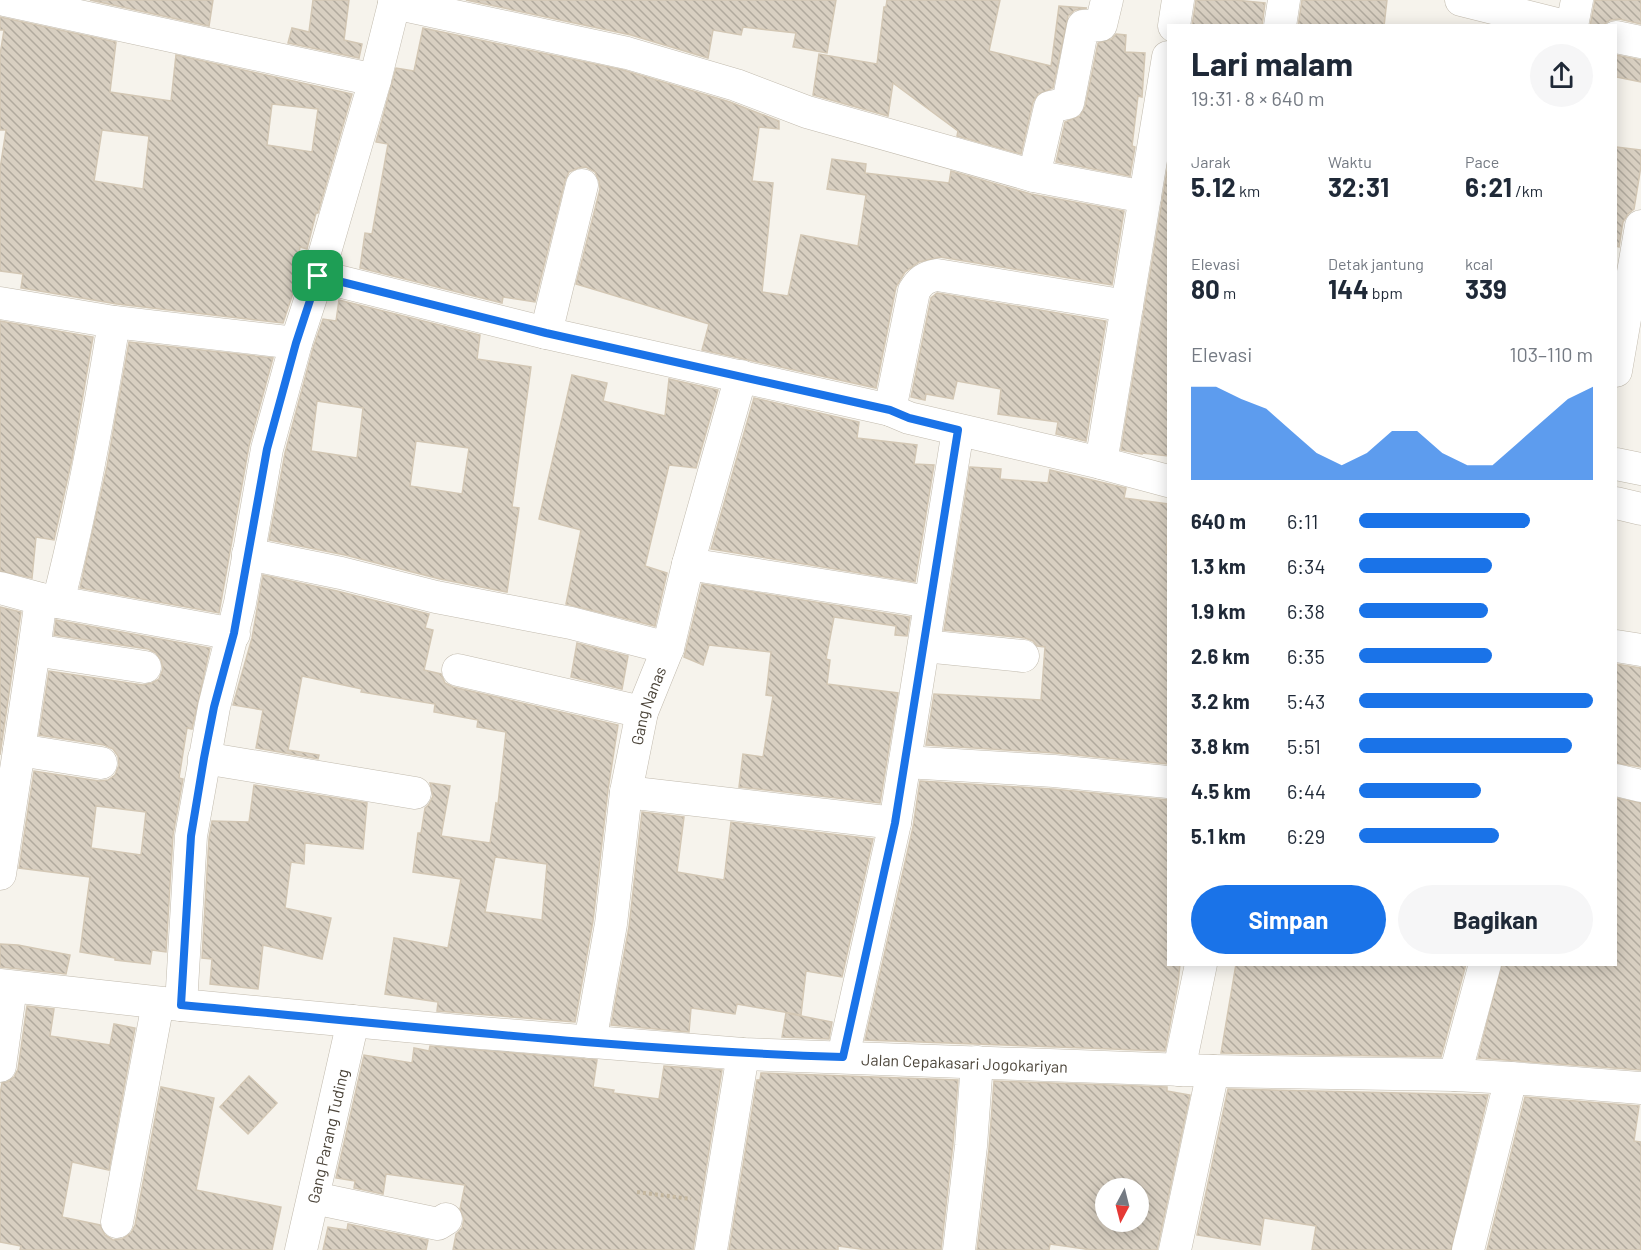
<!DOCTYPE html>
<html lang="id">
<head>
<meta charset="utf-8">
<style>
	:root { --surface:#fff; --page:#f6f6f7; --text:#1f2937; --muted:#747a83; --accent:#1a73e8 }
	body { margin:0; font-family:Barlow,sans-serif; background:var(--page); color:var(--text); height:100vh; display:flex; flex-direction:column; font-size:22px; white-space:nowrap }
	* { box-sizing:border-box; margin:0 }
	p { font-size:20px; color:var(--muted) }
	.icon { flex:none; width:33px; height:33px; fill:none; stroke:currentColor; stroke-width:2; stroke-linecap:round; stroke-linejoin:round }
	.map { position:relative; flex:1; overflow:hidden }
	.sheet { position:absolute; left:1167px; top:24px; width:450px; height:942px; display:flex; flex-direction:column; background:var(--surface); border-radius:0px; box-shadow:0 3px 15px #0003 }
	.sheet>* { flex:none }
	.needle { width:39px; rotate:187deg }
	.buttons { position:absolute; left:1095px; top:1178px; display:grid; gap:12px }
	.buttons a { display:grid; place-items:center; width:54px; height:54px; border-radius:50%; background:var(--surface); box-shadow:0 3px 15px #0003; font-size:30px }
	.pin { position:absolute; display:grid; place-items:center; width:51px; height:51px; color:#fff; margin:-26px; border-radius:12px; box-shadow:0 3px 9px #0006 }
	.round { display:grid; place-items:center; flex:none; width:63px; height:63px; border-radius:32px; background:var(--page) }
	.overview { display:flex; align-items:center; justify-content:space-between; height:102px; padding:0 24px }
	h1 { font-size:33px; font-weight:700; line-height:45px }
	.stats { display:grid; grid-template-columns:repeat(3,1fr); gap:9px; height:102px; padding:6px 24px }
	.stats div { display:grid; align-content:center }
	.stats b { font-size:26px; font-weight:700 }
	.stats small { font-size:16px; font-weight:400 }
	.stats p { font-size:16px }
	.chart { height:168px; padding:12px 24px }
	.chart p { display:flex; justify-content:space-between }
	.chart svg { width:100%; height:108px; margin-top:6px; fill:var(--accent); opacity:.7 }
	.primary-button { display:flex; gap:12px; margin-top:auto; padding:12px 24px }
	.primary-button a { flex:1; height:69px; border-radius:36px; background:var(--accent); color:#fff; font-size:24px; font-weight:700; line-height:69px; text-align:center }
	.primary-button a+a { background:var(--page); color:var(--text) }
	ul { padding:0 24px; list-style:none; font-size:20px }
	li { display:grid; grid-template-columns:96px 72px 1fr; align-items:center; height:45px }
	li i { height:15px; border-radius:8px; background:var(--accent) }
	.map>svg:first-child { display:block }
	.building { fill:url(#building-back-hatch); stroke:#d3c7b4; stroke-width:1.5; fill-rule:evenodd }
	.lines { fill:none; stroke-linecap:round; stroke-linejoin:round }
	.minor-casing { stroke:#c2bbae; stroke-width:33 }
	.path { stroke:#c4b79f; stroke-width:4; stroke-dasharray:3 3; stroke-linecap:butt }
	.minor { stroke:#fff; stroke-width:32 }
	.route-casing { stroke:#fff; stroke-width:12 }
	.route { stroke:#1a73e8; stroke-width:8 }
	.labels { text-anchor:middle; dominant-baseline:central; stroke-width:4.5; stroke-linejoin:round; paint-order:stroke }
	.street-label { font-size:16px; fill:#4b4439; stroke:#fff }
</style>
</head>
<body>
<div class="map">
<svg width="1641" height="1250" viewBox="0 0 1641 1250">
	<defs>
		<pattern id="building-back-hatch" width="6" height="6" patternUnits="userSpaceOnUse" patternTransform="scale(1.5)"><rect width="6" height="6" fill="#d8cfc1"/><path d="M-1 5l2 2M0 0l6 6M5-1l2 2" fill="none" stroke="#b1aa9e"/></pattern>
	</defs>
	<rect width="100%" height="100%" fill="#f6f3ec"/>
	<g class="building">
		<path d="M90,0H213L209,26Z"/>
		<path d="M313,0H349L344,40L362,44L359,58L288,43L292,28L309,32Z"/>
		<path d="M466,0H836L827,53L793,47L796,33L743,27L741,35L713,30L708,58L631,35Z"/>
		<path d="M887,0H1000L989,51L1051,66L1059,6L1087,8L1075,10L1068,16L1053,88L1038,94L1033,102L1021,154L957,136L958,131L893,83L888,116L813,95L819,54L877,64L884,7H886Z"/>
		<path d="M1196,0H1235L1265,3L1262,26H1192Z"/>
		<path d="M1302,0H1387L1384,26H1298Z"/>
		<path d="M1595,0H1641V24L1619,19L1610,20L1602,26H1590Z"/>
		<path d="M0,17L116,42L110,92L171,101L176,55L352,94L318,213H316L307,249L300,247L293,293L283,323L117,304L21,288L23,274L0,271V169L6,130H0V55L4,30H0ZM272,104L318,109L312,152L267,145ZM102,130L149,136L143,189L94,181Z"/>
		<path d="M423,28L623,70L730,102L779,121V129L759,127L752,181L773,183L762,292L788,296L801,235L858,246L866,195L827,189L832,159L866,164L865,173L949,183L951,171L1031,194L1124,211L1112,285L940,257L919,262L905,272L896,287L876,388L702,350L709,324L576,284L600,189L599,181L595,172L586,167L578,168L569,172L565,181L535,302L503,297L502,303L494,301L360,268L365,233L372,234L388,144L376,142L396,68L414,71Z"/>
		<path d="M1116,34L1126,35L1125,52L1145,53L1142,97L1138,96L1132,146L1135,147L1130,176L1056,162L1065,122L1080,116L1085,107L1098,43L1112,39Z"/>
		<path d="M1616,55L1641,60V82L1616,77Z"/>
		<path d="M1616,147L1641,150V166L1634,209L1628,214L1623,222L1619,247L1616,246Z"/>
		<path d="M1168,165V456L1142,453V454L1121,450Z"/>
		<path d="M937,293L1106,321L1086,441L1056,434L1058,422L998,414L1001,389L957,381L953,399L926,394L925,400L911,397L931,298Z"/>
		<path d="M339,300L480,335L477,359L531,367L512,507L519,508L507,592L440,579L345,555L269,540L285,453L313,348L323,319L336,321ZM317,401L363,408L357,458L311,451ZM416,441L469,448L462,494L410,486Z"/>
		<path d="M0,321L93,337L72,459L54,540L36,537L32,578L0,571Z"/>
		<path d="M129,342L273,358L249,446L219,613L80,588L107,466Z"/>
		<path d="M572,375L607,383L603,401L665,416L669,379L718,390L696,468L669,465L645,566L667,573L655,626L566,604L581,530L539,519Z"/>
		<path d="M754,398L859,422L857,438L917,445L914,464L934,465L915,582L711,549Z"/>
		<path d="M970,467L1001,469L1000,479L1048,483L1050,470L1126,488L1124,498L1168,504V532L1166,553H1168V764L1055,753L926,745L934,694L1041,700L1045,647L1037,646L1033,641L1025,638L944,630Z"/>
		<path d="M263,575L337,591L429,614L425,628L433,630L424,670L441,674L445,683L453,687L618,725L608,790L593,921L575,1022L437,1011L438,1002L385,994L394,938L448,948L461,879L413,872L418,833H421L425,808L429,804L433,796L430,783L450,786L441,836L490,843L496,803L498,804L506,732L477,727L478,720L434,712L435,704L361,692L362,689L302,676L288,750L319,755L318,759L256,748L263,710L233,705L252,638ZM495,857L547,864L542,920L485,912Z"/>
		<path d="M702,584L910,617L907,636L895,635L896,626L834,617L826,659L830,660L827,684L898,693L880,803L739,787L743,754L763,757L773,696L766,695L771,652L709,645L703,665L684,657Z"/>
		<path d="M0,607L21,612L0,755Z"/>
		<path d="M56,620L210,648L192,729L187,728L179,778L183,779L173,835L166,952L152,950L150,964L115,960V958L80,952L90,877L19,868L34,771L99,781L108,780L115,775L119,765L118,756L113,749L104,745L39,735L49,671L143,685L152,683L159,679L163,669L161,660L156,653L148,649L54,635ZM96,806L146,812L141,855L91,848Z"/>
		<path d="M577,643L628,656L622,689L571,677Z"/>
		<path d="M1616,664L1641,668V767L1616,763Z"/>
		<path d="M920,781L1053,789L1168,800V964H1180L1178,984L1165,1051L865,1040L913,827Z"/>
		<path d="M254,785L367,803L363,849L305,843L304,864L291,862L285,908L331,918L322,959L263,945L258,989L210,984L212,959L202,958L209,838L212,821L249,822Z"/>
		<path d="M1616,798L1641,803V1070L1478,1058L1502,964H1616Z"/>
		<path d="M642,812L684,817L677,872L724,880L731,822L873,839L842,977L806,971L801,1015L737,1004L735,1014L691,1008L689,1032L611,1025L629,927Z"/>
		<path d="M0,944L18,945L70,955L66,974L0,967Z"/>
		<path d="M1236,964H1466L1441,1057L1221,1053Z"/>
		<path d="M27,1006L54,1009L50,1036L110,1045L114,1024L135,1028L109,1170L72,1162L62,1217L100,1225L105,1235L113,1240L122,1239L131,1233L135,1225L161,1087L214,1098L196,1190L281,1207L272,1250H20L21,1246L0,1242V1094L2,1083L7,1082L14,1077L18,1069Z"/>
		<path d="M786,1013L832,1022L829,1039L782,1037Z"/>
		<path d="M430,1046L597,1060L593,1087L614,1090L613,1093L659,1099L664,1066L722,1070L693,1250H453L456,1234L462,1228L464,1219L460,1209L465,1185L386,1174L383,1194L354,1188L355,1181L336,1178L364,1055L412,1063L414,1048L429,1051Z"/>
		<path d="M761,1073L958,1080L953,1144L941,1250H868L838,1246V1250H729L757,1080H760Z"/>
		<path d="M249,1076L277,1103L248,1134L220,1107Z"/>
		<path d="M994,1081L1167,1087V1091L1190,1095L1157,1250H1092L1050,1244L1049,1250H977L989,1148ZM1106,1188H1138V1221H1106Z"/>
		<path d="M1228,1089L1488,1095L1451,1250H1312L1316,1226L1264,1218L1260,1245L1197,1235Z"/>
		<path d="M1525,1097L1639,1106L1634,1141L1641,1142V1250H1487Z"/>
		<path d="M348,1224L428,1240L426,1250H323L328,1227L347,1230Z"/>
	</g>
	<g class="lines">
		<defs>
			<g id="minor">
				<path d="M5,0L375,80"/>
				<path d="M1461,0L1565,26"/>
				<path d="M394,3L627,53L736,85L807,112L1034,176L1145,197"/>
				<path d="M1174,26L1178,0"/>
				<path d="M1280,26L1284,0"/>
				<path d="M1572,26L1577,0"/>
				<path d="M1616,37L1641,42"/>
				<path d="M1034,176L1050,107L1068,103L1083,26L1101,25L1107,0"/>
				<path d="M318,276L546,333L890,410L909,418L1101,463L1168,481"/>
				<path d="M0,303L114,322L296,343"/>
				<path d="M546,333L582,185"/>
				<path d="M1616,371L1641,226"/>
				<path d="M890,410L914,291C920,281 925,277 937,275L1127,306"/>
				<path d="M1101,463L1168,57"/>
				<path d="M1616,464L1641,469"/>
				<path d="M1616,503L1641,509"/>
				<path d="M248,554L341,573L436,597L571,623L668,648"/>
				<path d="M688,564L930,602"/>
				<path d="M0,588L41,599L234,634"/>
				<path d="M41,599L34,650L145,667"/>
				<path d="M58,602C82,509 99,416 114,322"/>
				<path d="M924,646L1023,656"/>
				<path d="M1616,646L1641,650"/>
				<path d="M34,650L19,750L101,763"/>
				<path d="M458,670L642,712"/>
				<path d="M204,758L415,793"/>
				<path d="M905,762L1054,771L1168,782"/>
				<path d="M1616,780L1641,786"/>
				<path d="M626,792L895,823"/>
				<path d="M0,874L19,750"/>
				<path id="s1" d="M0,985L181,1005L481,1033L743,1054L1213,1071L1455,1075L1511,1078L1641,1088"/>
				<path d="M181,1005L191,836L214,707L240,603L267,449L296,343L318,276L375,80L395,0"/>
				<path id="s2" d="M590,1042L611,924L626,792L642,712L668,648L688,564L741,376"/>
				<path d="M843,1057L895,823L958,430"/>
				<path d="M0,1066L11,987"/>
				<path d="M1179,1070L1201,964"/>
				<path d="M1455,1075L1485,964"/>
				<path d="M314,1198L438,1224L446,1219"/>
				<path d="M117,1222L158,1003"/>
				<path id="s3" d="M301,1250L353,1021"/>
				<path d="M711,1250L743,1054"/>
				<path d="M959,1250L971,1146L977,1062"/>
				<path d="M1175,1250L1213,1071"/>
				<path d="M1468,1250L1511,1078"/>
			</g>
		</defs>
		<use href="#minor" class="minor-casing"/>
		<path class="path" d="M637,1192L691,1199"/>
		<use href="#minor" class="minor"/>
	</g>
	<g class="lines">
		<defs>
			<path id="route" d="M318,276L546,333L890,410L909,418L958,430L895,823L843,1057C622,1050 402,1025 181,1005L191,836L204,758L214,707L234,633L267,449L296,343Z"/>
		</defs>
		<use href="#route" class="route-casing"/>
		<use href="#route" class="route"/>
	</g>
	<g class="labels">
		<g class="street-label">
			<text stroke="none"><textPath href="#s2" startOffset="342">Gang Nanas</textPath></text>
			<text stroke="none"><textPath href="#s1" startOffset="968">Jalan Cepakasari Jogokariyan</textPath></text>
			<text stroke="none"><textPath href="#s3" startOffset="117">Gang Parang Tuding</textPath></text>
		</g>
	</g>
</svg>
<div class="buttons">
<a><svg class="needle" viewBox="-14 -14 28 28"><path d="M0-13l5 13h-10z" fill="#e53935"/><path d="M0 13l5-13h-10z" fill="#747a83"/></svg></a>
</div>
<div class="pin" style="left:318px;top:276px;background:#1e9e55"><svg class="icon" aria-label="arrive" viewBox="0 0 24 24"><path d="M6 21V4h12l-3 4 3 4H6"/></svg></div>
<section class="sheet">
<div class="overview"><div><h1>Lari malam</h1><p>19:31 · 8 × 640 m</p></div><a class="round"><svg class="icon" aria-label="share" viewBox="0 0 24 24"><path d="M12 15V3M7 8l5-5 5 5M5 13v7h14v-7"/></svg></a></div>
<div class="stats">
<div><p>Jarak</p><b>5.12<small> km</small></b></div>
<div><p>Waktu</p><b>32:31</b></div>
<div><p>Pace</p><b>6:21<small> /km</small></b></div>
</div>
<div class="stats">
<div><p>Elevasi</p><b>80<small> m</small></b></div>
<div><p>Detak jantung</p><b>144<small> bpm</small></b></div>
<div><p>kcal</p><b>339</b></div>
</div>
<div class="chart"><p><span>Elevasi</span>103–110 m</p>
<svg viewBox="0 0 160 44" preserveAspectRatio="none"><path d="M0 44V6L10 6L20 11L30 15L40 24L50 33L60 38L70 33L80 24L90 24L100 33L110 38L120 38L130 29L140 20L150 11L160 6V44z"/></svg>
</div>
<ul>
<li><b>640 m</b>6:11<i style="width:73%"></i></li>
<li><b>1.3 km</b>6:34<i style="width:57%"></i></li>
<li><b>1.9 km</b>6:38<i style="width:55%"></i></li>
<li><b>2.6 km</b>6:35<i style="width:57%"></i></li>
<li><b>3.2 km</b>5:43<i style="width:100%"></i></li>
<li><b>3.8 km</b>5:51<i style="width:91%"></i></li>
<li><b>4.5 km</b>6:44<i style="width:52%"></i></li>
<li><b>5.1 km</b>6:29<i style="width:60%"></i></li>
</ul>
<div class="primary-button"><a>Simpan</a><a>Bagikan</a></div>
</section>
</div>
</body>
</html>
